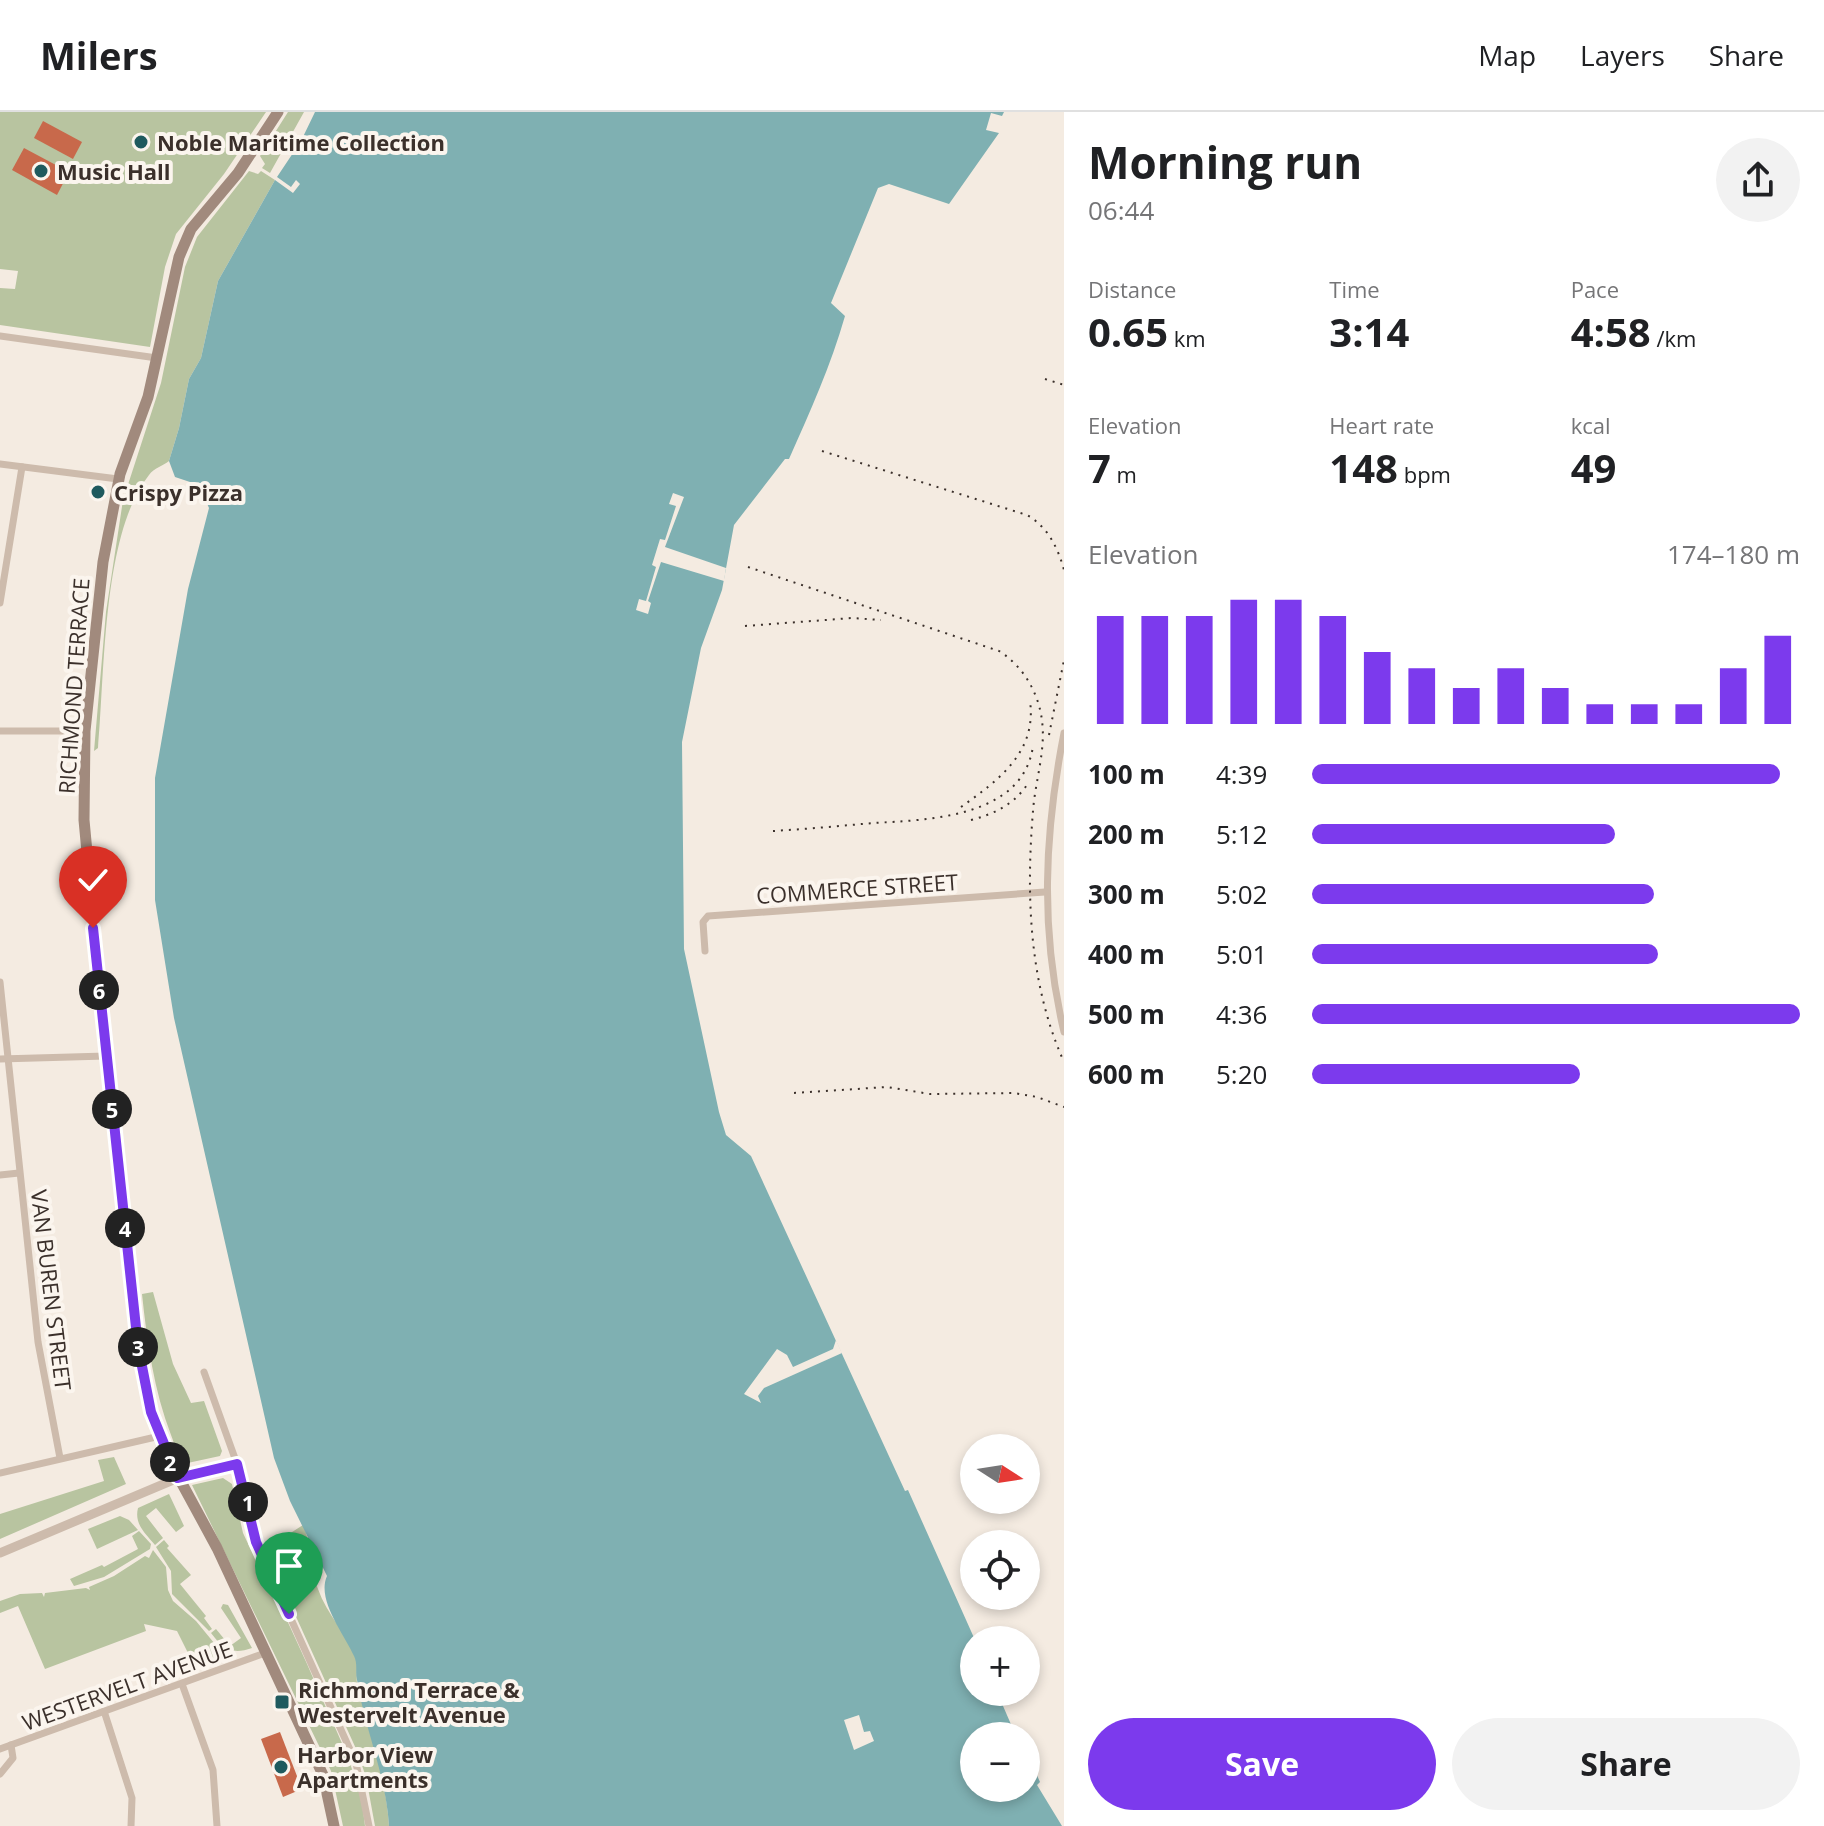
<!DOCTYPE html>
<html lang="en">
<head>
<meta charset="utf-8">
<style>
	:root { --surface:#fff; --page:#f2f2f2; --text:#202124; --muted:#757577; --line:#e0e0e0; --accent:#7c3aed }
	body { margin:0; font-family:"Open Sans",sans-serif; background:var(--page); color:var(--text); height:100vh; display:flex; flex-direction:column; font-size:30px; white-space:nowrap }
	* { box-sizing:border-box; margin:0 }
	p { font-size:26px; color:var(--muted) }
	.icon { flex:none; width:44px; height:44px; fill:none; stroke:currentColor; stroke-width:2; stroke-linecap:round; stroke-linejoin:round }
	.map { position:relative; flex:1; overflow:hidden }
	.panel { display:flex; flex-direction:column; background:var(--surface); width:760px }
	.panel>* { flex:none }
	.needle { width:52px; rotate:102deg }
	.buttons { position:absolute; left:960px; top:1322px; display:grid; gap:16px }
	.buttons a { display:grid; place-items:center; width:80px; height:80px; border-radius:50%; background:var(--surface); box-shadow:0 4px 12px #0003; font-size:40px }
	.pin { position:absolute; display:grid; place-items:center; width:68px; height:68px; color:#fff; margin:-82px -34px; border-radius:50% 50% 50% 0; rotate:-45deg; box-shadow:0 0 8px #0007 }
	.pin .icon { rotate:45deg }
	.km { position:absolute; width:40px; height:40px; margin:-20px; border-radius:50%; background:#222; color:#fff; font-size:22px; line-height:40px; text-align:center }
	.round { display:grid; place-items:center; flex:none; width:84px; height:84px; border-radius:42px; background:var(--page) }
	.head { display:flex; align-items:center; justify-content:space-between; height:136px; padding:0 24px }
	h1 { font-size:44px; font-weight:700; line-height:60px }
	.stats { display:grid; grid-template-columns:repeat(3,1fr); gap:12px; height:136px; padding:8px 24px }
	.stats div { display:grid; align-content:center }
	.stats b { font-size:40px; font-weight:700 }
	.stats small { font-size:22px; font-weight:400 }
	.stats p { font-size:22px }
	.chart { height:224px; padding:16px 24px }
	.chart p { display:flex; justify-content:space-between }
	.chart svg { width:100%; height:144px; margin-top:8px; stroke:var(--accent); stroke-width:6 }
	.primary-button { display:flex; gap:16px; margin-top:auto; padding:16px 24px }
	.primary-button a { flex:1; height:92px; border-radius:48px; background:var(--accent); color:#fff; font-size:32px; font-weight:700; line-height:92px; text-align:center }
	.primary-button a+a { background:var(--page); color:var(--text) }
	ul { padding:0 24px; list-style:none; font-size:26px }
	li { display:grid; grid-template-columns:128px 96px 1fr; align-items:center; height:60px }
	li i { height:20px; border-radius:10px; background:var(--accent) }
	header { display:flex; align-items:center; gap:48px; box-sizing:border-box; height:112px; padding:0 40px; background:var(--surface); border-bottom:2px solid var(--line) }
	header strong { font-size:38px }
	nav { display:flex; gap:44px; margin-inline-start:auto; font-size:28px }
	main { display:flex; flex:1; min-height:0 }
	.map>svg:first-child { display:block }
	.green { fill:#b8c4a0 }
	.water { fill:#7fb0b2 }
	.pier { fill:#f4ebe1 }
	.building { fill:#c8694b }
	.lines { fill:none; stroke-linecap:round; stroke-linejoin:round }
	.minor { stroke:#cdbbac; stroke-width:7 }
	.tertiary { stroke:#cdbbac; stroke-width:9 }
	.secondary { stroke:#a18a7d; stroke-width:11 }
	.rail { stroke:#3b302b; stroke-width:2; stroke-dasharray:2 6; stroke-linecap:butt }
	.route-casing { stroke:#fff; stroke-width:16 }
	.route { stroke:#7c3aed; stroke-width:10 }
	.poi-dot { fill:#1f5a5e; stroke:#fbf5ee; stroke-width:3 }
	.labels { text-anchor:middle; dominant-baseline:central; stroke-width:8; stroke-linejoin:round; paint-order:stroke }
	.poi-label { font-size:22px; font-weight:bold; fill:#3b302b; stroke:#fbf5ee; text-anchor:start }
	.street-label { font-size:22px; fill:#3b302b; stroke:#fbf5ee }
</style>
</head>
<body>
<header>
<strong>Milers</strong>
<nav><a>Map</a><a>Layers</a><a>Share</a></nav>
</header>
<main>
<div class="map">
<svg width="1064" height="1714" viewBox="0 0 1064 1714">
	<rect width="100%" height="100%" fill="#f4ebe1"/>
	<g class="green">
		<path d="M0,0H266L224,62L176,122L165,155L150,235L0,213V176L15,177L18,159L0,157Z"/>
		<path d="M288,0H304L270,61L262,56L265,52L260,44Z"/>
		<path d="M249,59L258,62L261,59L275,68L218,169L201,246L189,267L179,316L169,349C163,354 154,356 149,363C102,422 105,561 98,636L94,639L106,500L123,388L161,271L185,155L197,125Z"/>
		<path d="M153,1180L173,1252L191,1291L204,1289L222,1339L220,1344L183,1352C177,1343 175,1333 171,1323C154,1279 147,1230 142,1182Z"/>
		<path d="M114,1345L126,1372L0,1427V1402L104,1369L98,1348Z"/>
		<path d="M223,1366L232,1372L243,1421L251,1438H254C278,1489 302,1539 324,1591C342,1631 361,1669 365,1714H343L331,1659L321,1638L192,1373Z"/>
		<path d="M169,1382L184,1414L176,1420L156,1396L146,1404L163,1426L155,1433C145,1421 134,1412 138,1396Z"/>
		<path d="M120,1404L129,1408L138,1418L97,1437L88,1417Z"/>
		<path d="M303,1413C311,1429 310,1457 318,1477C327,1503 347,1521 356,1547C358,1554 356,1563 357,1571C369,1618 386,1665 389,1714H375L366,1665L357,1639L273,1454L286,1448L281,1433L289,1422Z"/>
		<path d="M139,1419L151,1432L150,1437L104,1465L74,1474L70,1467L102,1453L104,1455L138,1437L132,1424Z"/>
		<path d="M164,1428L169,1434L167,1436L191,1463L180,1472L206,1504L204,1506L212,1517L209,1519L172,1482L171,1459L156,1435Z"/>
		<path d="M153,1438L166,1455L168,1478L173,1489L196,1509L219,1537L232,1543L195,1555L177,1519L144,1512L146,1519L45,1557L18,1494L0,1501V1489L20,1482L42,1481L44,1485L45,1481L86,1476L90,1478L89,1475L114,1464L145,1444L149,1446Z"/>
		<path d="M223,1492L228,1493L252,1536C232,1543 223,1537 211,1521L216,1517L230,1534L241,1526L221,1496Z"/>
	</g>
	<path class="water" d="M315,0H1004L1002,4L991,1L986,18L999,21L949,92L889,72L878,76L831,191L845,204C831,253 810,300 789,347H785L734,413L722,478L701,536L682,630L684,837L719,1000L726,1023L751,1044L905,1379L908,1378L975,1528L974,1580H997L1016,1624H974V1676H1026V1639L1040,1670L1037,1673L1062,1714H389C386,1663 365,1618 357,1568C355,1560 358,1552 354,1544C345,1523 316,1488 327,1464L290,1389L274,1346L174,906L155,788V666L188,477L209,396L199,373L175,365L169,349L179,316L189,267L201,246L218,169L275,68L293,81L300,72L296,68L291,75L277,65L301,29Z"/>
	<g class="pier">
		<path d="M673,381L684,385L665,435L726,456L724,469L661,450L648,489L651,491L648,502L636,498L639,487L646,489L656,455L652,453L660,427L665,428L676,394L669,392Z"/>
		<path d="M836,1228L842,1241L764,1276L758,1284L761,1291L744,1282L777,1237L787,1243L793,1255L833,1237Z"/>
		<path d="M859,1603L864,1620L870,1619L874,1629L854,1638L844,1608Z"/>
	</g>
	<g class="building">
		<path d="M43,9L82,30L73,47L34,26Z"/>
		<path d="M24,36L69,60L57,83L12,58Z"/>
		<path d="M280,1620L302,1677L283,1685L261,1627Z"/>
	</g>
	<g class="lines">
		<g class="minor">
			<path d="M0,224L157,246"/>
			<path d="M0,352L118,367"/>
			<path d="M0,491L22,355"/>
			<path d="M0,619H85"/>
			<path d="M1064,621C1044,723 1040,818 1064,920"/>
			<path d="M705,839L703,810L708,804L1045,780"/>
			<path d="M0,870L38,1230L60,1346"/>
			<path d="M0,947L106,944"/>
			<path d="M0,1063L19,1061"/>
			<path d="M204,1260L242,1366L258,1434L356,1651L369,1714"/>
			<path d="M0,1361L160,1324"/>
			<path d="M178,1366L237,1352"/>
			<path d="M182,1572L213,1658L217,1714"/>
			<path d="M104,1599L132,1686L131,1714"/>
			<path d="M0,1637L265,1541"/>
			<path d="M0,1662L13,1646L11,1633"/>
		</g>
		<path class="tertiary" d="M0,1441L178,1366"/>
		<path class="secondary" d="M278,0L238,61L191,117L179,145L148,285L120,362L103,450L85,619L84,708L106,944L138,1234L148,1290L173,1355L217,1436L323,1663L334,1714"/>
		<g class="rail">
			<path d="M1045,267L1064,273"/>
			<path d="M822,339L1027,403C1048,415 1058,436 1064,458"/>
			<path d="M748,455L999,539C1023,554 1039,581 1042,609C1046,638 1035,670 1033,699C1026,784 1029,872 1064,950"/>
			<path d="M745,514L852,506L881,508"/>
			<path d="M1049,623L1064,548"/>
			<path d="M961,695C999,668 1037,640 1030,589"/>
			<path d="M971,708C994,702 1013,693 1027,673"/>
			<path d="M773,719C806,717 840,714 873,711C927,708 1023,706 1033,634"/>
			<path d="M794,981L887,975L930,982L1014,981L1037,985L1064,995"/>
		</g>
	</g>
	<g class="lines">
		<defs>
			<path id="route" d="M93,816L138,1234L151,1300L178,1366L237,1352L256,1430L289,1502"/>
		</defs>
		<use href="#route" class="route-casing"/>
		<use href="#route" class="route"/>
	</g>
	<g class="poi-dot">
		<circle cx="141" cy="30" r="8"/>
		<circle cx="41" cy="59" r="8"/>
		<circle cx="98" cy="380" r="8"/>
		<rect x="274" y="1582" width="16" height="16" rx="4"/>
		<circle cx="281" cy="1655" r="8"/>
	</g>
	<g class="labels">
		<g class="poi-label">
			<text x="157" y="30">Noble Maritime Collection</text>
			<text x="57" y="59">Music Hall</text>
			<text x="114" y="380">Crispy Pizza</text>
			<text x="298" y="1577">Richmond Terrace &amp;<tspan x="298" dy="25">Westervelt Avenue</tspan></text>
			<text x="297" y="1642">Harbor View<tspan x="297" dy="25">Apartments</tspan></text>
		</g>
		<g class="street-label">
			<text transform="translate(73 574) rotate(-86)">RICHMOND TERRACE</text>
			<text transform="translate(857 776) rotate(-4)">COMMERCE STREET</text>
			<text transform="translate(52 1178) rotate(83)">VAN BUREN STREET</text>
			<text transform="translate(127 1573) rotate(-20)">WESTERVELT AVENUE</text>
		</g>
	</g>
</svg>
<div class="buttons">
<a><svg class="needle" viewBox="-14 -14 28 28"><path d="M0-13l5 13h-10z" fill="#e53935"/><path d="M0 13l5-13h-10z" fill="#757577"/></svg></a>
<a><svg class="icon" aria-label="locate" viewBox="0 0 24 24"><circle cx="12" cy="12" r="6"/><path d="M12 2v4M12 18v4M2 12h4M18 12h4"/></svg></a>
<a>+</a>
<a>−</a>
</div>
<div class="pin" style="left:289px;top:1502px;background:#1e9e55"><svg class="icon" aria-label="arrive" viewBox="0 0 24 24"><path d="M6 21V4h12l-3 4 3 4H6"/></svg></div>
<div class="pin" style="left:93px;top:816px;background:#d93025"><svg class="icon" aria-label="check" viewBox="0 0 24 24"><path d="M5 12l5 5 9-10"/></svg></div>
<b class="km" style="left:248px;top:1390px">1</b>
<b class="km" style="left:170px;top:1350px">2</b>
<b class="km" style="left:138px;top:1235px">3</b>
<b class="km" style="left:125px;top:1116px">4</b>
<b class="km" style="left:112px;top:997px">5</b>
<b class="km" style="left:99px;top:878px">6</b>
</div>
<section class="panel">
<div class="head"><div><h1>Morning run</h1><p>06:44</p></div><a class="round"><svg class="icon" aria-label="share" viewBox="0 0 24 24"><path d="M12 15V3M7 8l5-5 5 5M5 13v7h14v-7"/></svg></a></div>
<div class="stats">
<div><p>Distance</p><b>0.65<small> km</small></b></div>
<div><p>Time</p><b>3:14</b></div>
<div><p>Pace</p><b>4:58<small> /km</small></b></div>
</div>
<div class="stats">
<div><p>Elevation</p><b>7<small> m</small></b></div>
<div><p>Heart rate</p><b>148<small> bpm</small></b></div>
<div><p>kcal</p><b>49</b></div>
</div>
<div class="chart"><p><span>Elevation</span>174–180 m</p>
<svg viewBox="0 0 160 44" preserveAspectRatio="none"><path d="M5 44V11M15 44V11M25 44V11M35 44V6M45 44V6M55 44V11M65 44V22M75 44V27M85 44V33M95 44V27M105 44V33M115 44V38M125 44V38M135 44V38M145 44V27M155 44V17"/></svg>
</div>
<ul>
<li><b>100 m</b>4:39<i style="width:96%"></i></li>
<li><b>200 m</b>5:12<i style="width:62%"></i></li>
<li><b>300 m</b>5:02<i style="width:70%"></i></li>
<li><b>400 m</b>5:01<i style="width:71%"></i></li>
<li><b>500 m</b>4:36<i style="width:100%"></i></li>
<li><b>600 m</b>5:20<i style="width:55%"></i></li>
</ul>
<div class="primary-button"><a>Save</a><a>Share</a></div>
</section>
</main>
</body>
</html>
